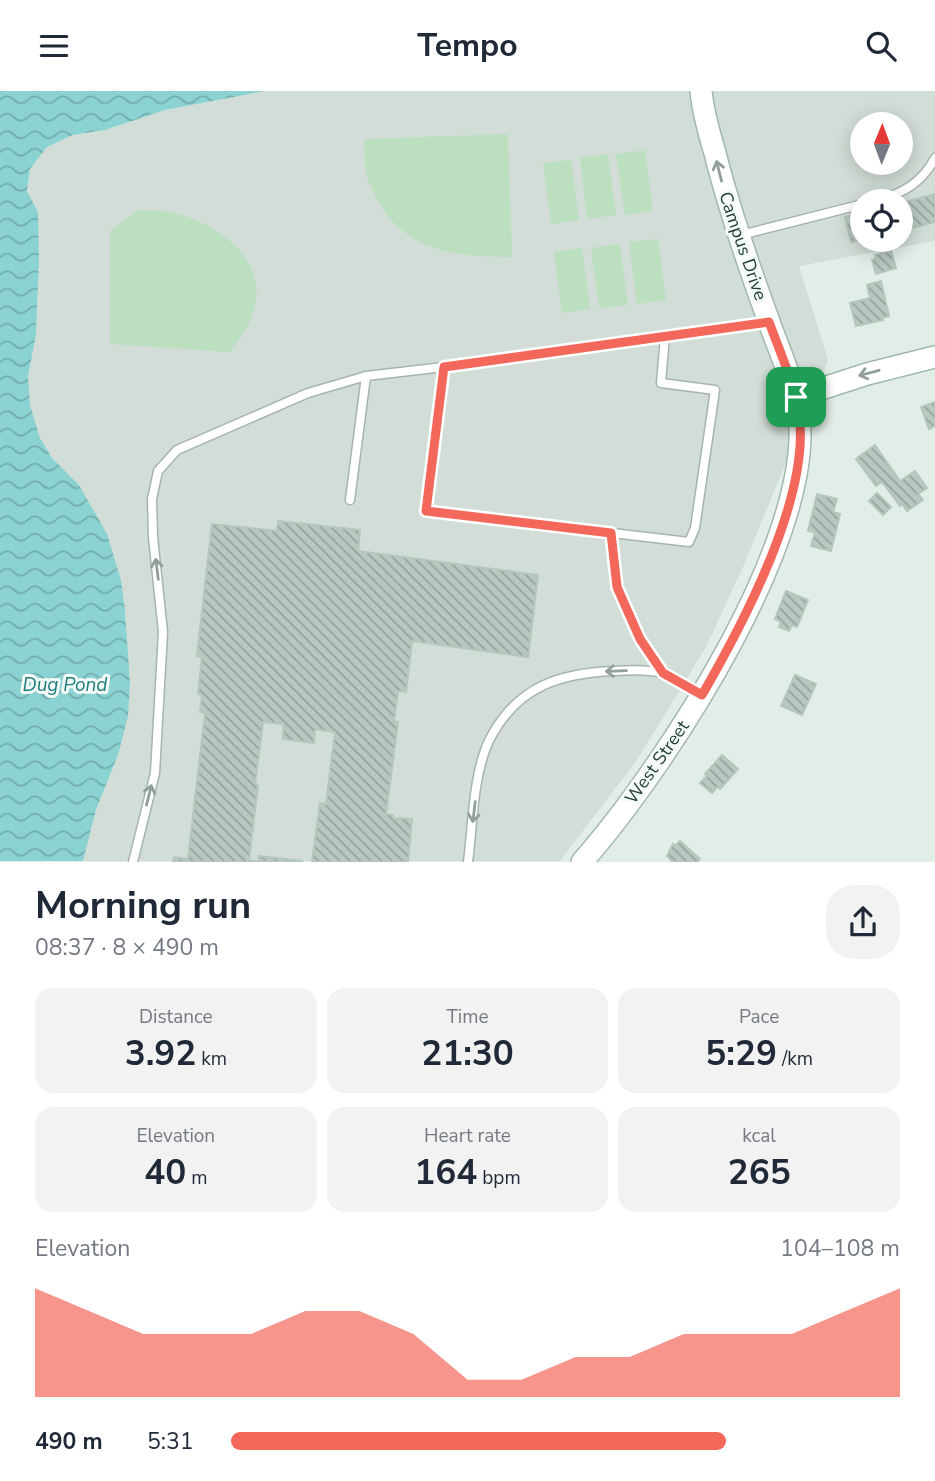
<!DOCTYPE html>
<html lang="en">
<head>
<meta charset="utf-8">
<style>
	:root { --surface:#fff; --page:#f2f2f3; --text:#1f2937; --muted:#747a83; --accent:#f4675b }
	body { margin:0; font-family:"Nunito Sans",sans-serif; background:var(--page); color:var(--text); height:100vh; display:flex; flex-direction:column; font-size:26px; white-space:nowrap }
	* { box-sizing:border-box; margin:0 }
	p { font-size:23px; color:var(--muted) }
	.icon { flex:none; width:38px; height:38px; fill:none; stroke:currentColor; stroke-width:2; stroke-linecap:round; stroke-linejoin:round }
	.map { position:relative; height:771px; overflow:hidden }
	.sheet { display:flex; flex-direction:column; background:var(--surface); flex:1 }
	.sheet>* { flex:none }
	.needle { width:46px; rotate:1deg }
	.controls { position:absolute; left:850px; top:21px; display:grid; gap:14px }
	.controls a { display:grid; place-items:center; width:63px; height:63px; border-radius:50%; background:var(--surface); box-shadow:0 4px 18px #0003; font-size:35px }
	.pin { position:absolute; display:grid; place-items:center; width:60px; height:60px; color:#fff; margin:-30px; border-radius:14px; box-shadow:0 4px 10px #0006 }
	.round { display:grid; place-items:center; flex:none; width:74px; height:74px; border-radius:28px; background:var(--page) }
	.summary { display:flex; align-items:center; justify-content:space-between; height:119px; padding:0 35px }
	h1 { font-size:38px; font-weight:700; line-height:52px }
	.figures { display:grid; grid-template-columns:repeat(3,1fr); gap:10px; height:119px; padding:7px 35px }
	.figures div { display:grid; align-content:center; border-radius:18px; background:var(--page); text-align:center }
	.figures b { font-size:35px; font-weight:700 }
	.figures small { font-size:19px; font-weight:400 }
	.figures p { font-size:19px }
	.chart { height:196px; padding:14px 35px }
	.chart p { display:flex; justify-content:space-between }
	.chart svg { width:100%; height:126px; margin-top:7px; fill:var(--accent); opacity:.7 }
	ul { padding:0 35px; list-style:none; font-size:23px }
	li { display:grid; grid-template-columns:112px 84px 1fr; align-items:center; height:52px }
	li i { height:18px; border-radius:9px; background:var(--accent) }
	header { display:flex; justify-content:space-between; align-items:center; height:91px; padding:0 35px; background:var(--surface); font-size:32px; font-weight:700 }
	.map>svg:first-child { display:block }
	.built { fill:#d1ddd6; fill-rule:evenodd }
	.garden { fill:#bcdfc0 }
	.water { fill:url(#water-waves) }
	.building { fill:url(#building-back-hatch); stroke:#b5c7bd; stroke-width:2 }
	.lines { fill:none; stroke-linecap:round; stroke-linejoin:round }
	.lane-casing { stroke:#a5b5ad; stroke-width:11 }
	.secondary-casing { stroke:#a1b9ad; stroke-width:24 }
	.lane { stroke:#fff; stroke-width:8 }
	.secondary { stroke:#fff; stroke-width:21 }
	.oneway { stroke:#909f99 }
	.route-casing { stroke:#fff; stroke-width:14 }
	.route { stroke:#f4675b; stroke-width:9 }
	.labels { text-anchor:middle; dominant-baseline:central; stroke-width:6; stroke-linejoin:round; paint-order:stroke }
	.street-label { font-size:18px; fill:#223f33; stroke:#f4faf6 }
	.water-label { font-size:19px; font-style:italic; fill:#1b7c7c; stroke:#f4faf6 }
</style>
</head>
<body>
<header><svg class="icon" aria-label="menu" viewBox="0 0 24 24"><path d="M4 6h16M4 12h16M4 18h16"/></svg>Tempo<svg class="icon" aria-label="search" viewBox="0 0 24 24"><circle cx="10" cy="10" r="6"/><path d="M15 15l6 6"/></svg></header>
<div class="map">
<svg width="935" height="771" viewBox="0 0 935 771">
	<defs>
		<pattern id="water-waves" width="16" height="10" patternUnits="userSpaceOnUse" patternTransform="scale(1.75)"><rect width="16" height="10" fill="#8bd3d2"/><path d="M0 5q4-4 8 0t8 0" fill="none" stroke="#71adab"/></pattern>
		<pattern id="building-back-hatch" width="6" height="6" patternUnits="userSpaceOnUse" patternTransform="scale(1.75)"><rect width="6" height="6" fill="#b8c8c0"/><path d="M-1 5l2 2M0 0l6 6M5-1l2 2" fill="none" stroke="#95a49d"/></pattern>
	</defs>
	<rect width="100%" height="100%" fill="#e3ede7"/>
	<path class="built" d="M265,0H935V150L799,175L828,269L743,476L706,556L637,669L560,770H83L96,719L118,664L126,556L125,520L79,394L52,367L40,347L30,314L28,285L36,244L39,169L27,100L30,78L47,56L73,44L105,39L165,19ZM863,33H901V72H863ZM863,110H901V149H863Z"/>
	<g class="garden">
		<path d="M508,43L512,166C447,166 396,159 369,91C364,79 365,61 364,48Z"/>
		<path d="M645,59L653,120L625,124L616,63Z"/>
		<path d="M608,63L616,124L587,128L580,67Z"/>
		<path d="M571,69L579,129L551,133L543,72Z"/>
		<path d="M138,119C150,120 164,119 176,122C247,144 286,198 229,261L110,253V140Z"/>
		<path d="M658,148L666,209L637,213L629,151Z"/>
		<path d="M620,153L628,214L599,217L591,157Z"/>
		<path d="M582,157L590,218L562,222L554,161Z"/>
	</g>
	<path class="water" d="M0,0H265L165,19L105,39L73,44L47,56L30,78L27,100L38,121L39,169L36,244L28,285L30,314L40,347L52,367L79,394L107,443L121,489L125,520L130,593L128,625L118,664L96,719L83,770H0Z"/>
	<g class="building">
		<path d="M935,103V131L901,140V112Z"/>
		<path d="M863,122V148L851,151L845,126Z"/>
		<path d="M891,159L896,177L876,183L872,169L876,168L875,164Z"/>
		<path d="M881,190L889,225L882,227L883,229L856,235L850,212L870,207L867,194Z"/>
		<path d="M935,311V335L929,338L921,316Z"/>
		<path d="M875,354L900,390L915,380L927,397L918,403L923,409L907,420L902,413L900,415L882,391L876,395L856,368Z"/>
		<path d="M877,402L891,416L883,424L869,410Z"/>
		<path d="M817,403L837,408L833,421L840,423L831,460L811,455L815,441L808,440Z"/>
		<path d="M278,430L360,439L358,460L538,484L528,566L412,550L406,601L398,600L394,630L398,631L386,723L393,724V727L412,728L408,771H312L320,712L326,713L335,641L315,638L314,652L283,648L284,633L263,631L255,693L258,694L249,769L257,771H173L174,766L188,768L205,622L200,621L202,604L198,603L202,566L197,565L212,433L277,440Z"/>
		<path d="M786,500L808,509L797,536L792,534L789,540L779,536L781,531L775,528Z"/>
		<path d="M795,584L816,593L802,624L781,615Z"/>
		<path d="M722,664L738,678L720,698L717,696L712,702L700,692L707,685L705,683Z"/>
		<path d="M680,750L700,768L697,771H673L667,765L673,753L675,755Z"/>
		<path d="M259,765L303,770L258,771Z"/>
	</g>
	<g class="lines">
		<defs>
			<g id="lane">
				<path d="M875,110C902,103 922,92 935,67"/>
				<path d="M741,144L863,113"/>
				<path d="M665,245L661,292L715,299L695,437L689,451L426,420L444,276C551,261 659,246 766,232"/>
				<path d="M350,409L366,285"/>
				<path d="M611,442L617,496L641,548L663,582"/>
				<path d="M133,771L155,682L163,541L153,446L152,408L158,380L177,359L308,302L366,285L444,276"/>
				<path d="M468,771C473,733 473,677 492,644C519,595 561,582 614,580C629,579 648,578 662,582C675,585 688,596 700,603"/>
			</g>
			<g id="secondary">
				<path d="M796,306L867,283L935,266"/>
				<path d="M582,771C663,679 828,432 796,307C789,280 777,254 768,228C748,173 729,118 715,62C709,42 703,21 701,0"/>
			</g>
		</defs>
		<use href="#lane" class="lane-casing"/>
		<use href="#secondary" class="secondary-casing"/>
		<use href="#lane" class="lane"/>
		<use href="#secondary" class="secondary"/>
	</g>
	<defs><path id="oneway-shaft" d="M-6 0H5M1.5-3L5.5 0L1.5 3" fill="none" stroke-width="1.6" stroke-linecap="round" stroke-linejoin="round" transform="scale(1.75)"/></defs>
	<g class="oneway">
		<use href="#oneway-shaft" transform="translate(719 80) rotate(-104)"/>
		<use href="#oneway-shaft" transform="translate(869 282) rotate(165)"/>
		<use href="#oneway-shaft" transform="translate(157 478) rotate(-97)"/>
		<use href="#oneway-shaft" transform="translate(616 580) rotate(178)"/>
		<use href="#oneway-shaft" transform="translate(149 704) rotate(-76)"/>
		<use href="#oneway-shaft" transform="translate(474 721) rotate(97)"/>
	</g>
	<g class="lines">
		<defs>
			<path id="route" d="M769,231C780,261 794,292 799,323C811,406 743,533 702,604L663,582L640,548L617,496L611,442L426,420L444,276Z"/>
		</defs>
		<use href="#route" class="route-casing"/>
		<use href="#route" class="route"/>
	</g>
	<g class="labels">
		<g class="street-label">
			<text transform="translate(743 155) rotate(71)">Campus Drive</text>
			<text transform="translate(657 671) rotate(-55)">West Street</text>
		</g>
		<g class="water-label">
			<text x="65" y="594">Dug Pond</text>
		</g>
	</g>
</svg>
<div class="controls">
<a><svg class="needle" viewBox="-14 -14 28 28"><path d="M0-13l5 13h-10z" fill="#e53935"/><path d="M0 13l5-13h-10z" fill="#747a83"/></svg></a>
<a><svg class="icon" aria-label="locate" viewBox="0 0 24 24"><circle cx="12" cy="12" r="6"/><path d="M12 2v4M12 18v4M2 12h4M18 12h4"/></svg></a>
</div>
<div class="pin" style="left:796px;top:306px;background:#1e9e55"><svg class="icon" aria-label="arrive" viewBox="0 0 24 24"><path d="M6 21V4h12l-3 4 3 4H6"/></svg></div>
</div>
<section class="sheet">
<div class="summary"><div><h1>Morning run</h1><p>08:37 · 8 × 490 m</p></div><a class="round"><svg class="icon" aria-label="share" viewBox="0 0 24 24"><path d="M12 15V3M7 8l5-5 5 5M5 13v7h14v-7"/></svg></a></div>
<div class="figures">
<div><p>Distance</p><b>3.92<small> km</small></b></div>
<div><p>Time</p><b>21:30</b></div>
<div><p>Pace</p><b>5:29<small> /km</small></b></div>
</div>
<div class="figures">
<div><p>Elevation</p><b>40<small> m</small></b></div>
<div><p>Heart rate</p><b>164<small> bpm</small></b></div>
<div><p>kcal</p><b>265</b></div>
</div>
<div class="chart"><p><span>Elevation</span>104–108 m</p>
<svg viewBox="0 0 160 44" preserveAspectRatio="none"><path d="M0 44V6L10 14L20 22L30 22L40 22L50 14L60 14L70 22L80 38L90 38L100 30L110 30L120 22L130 22L140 22L150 14L160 6V44z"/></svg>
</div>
<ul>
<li><b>490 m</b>5:31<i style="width:74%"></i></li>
</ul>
</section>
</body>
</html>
